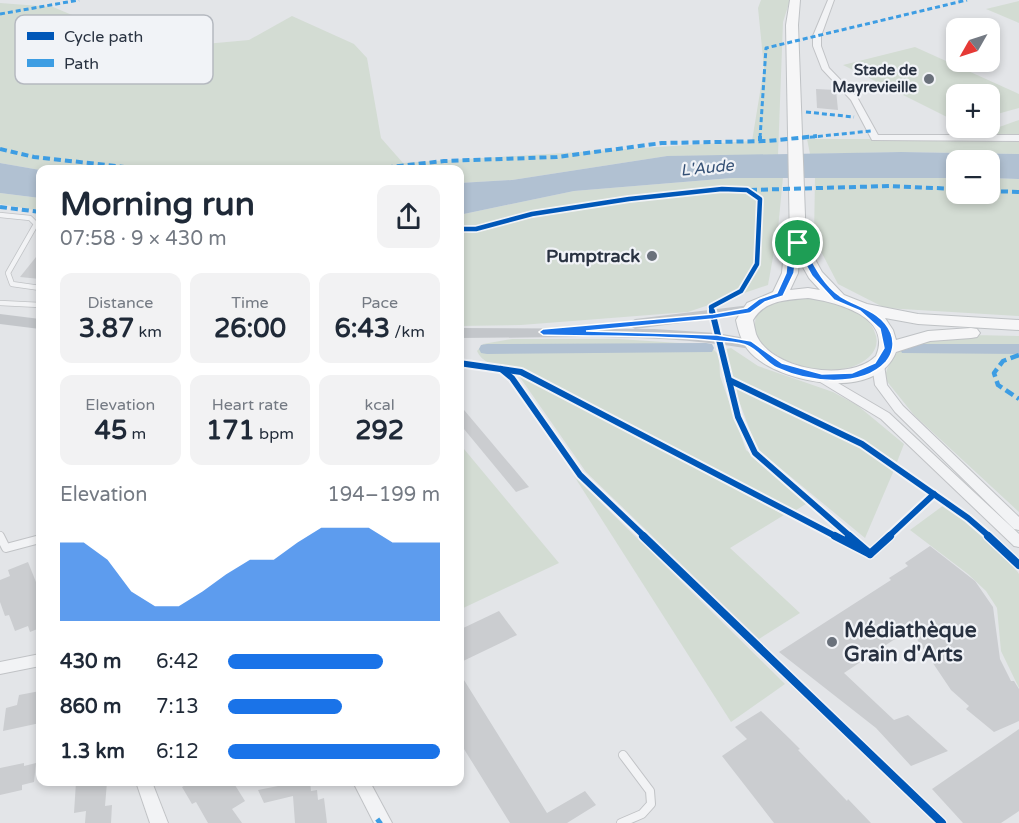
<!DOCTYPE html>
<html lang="en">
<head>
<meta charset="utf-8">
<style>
	:root { --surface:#fff; --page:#f2f2f3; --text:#1f2937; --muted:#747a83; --accent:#1a73e8 }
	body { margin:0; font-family:"Varela Round",sans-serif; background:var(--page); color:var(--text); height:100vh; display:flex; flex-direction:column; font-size:22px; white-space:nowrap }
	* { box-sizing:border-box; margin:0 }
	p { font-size:20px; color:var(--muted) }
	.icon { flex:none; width:33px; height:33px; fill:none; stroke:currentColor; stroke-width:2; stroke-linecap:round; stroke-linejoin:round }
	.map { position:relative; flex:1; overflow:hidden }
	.panel { position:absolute; left:36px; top:165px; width:428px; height:621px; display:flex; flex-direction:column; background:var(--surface); border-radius:12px; box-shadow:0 3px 9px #0003 }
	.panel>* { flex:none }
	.needle { width:39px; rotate:231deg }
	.fabs { position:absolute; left:946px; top:18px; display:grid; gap:12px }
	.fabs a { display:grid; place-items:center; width:54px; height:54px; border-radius:12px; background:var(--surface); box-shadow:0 3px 9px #0003; font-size:30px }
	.pin { position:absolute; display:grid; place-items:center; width:51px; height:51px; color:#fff; margin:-26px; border:3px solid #fff; border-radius:50%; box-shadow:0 2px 6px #0007 }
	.round { display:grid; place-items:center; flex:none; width:63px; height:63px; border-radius:12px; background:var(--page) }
	.summary { display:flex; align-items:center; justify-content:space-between; height:102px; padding:0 24px }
	h1 { font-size:33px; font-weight:700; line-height:45px }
	.figures { display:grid; grid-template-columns:repeat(3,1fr); gap:9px; height:102px; padding:6px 24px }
	.figures div { display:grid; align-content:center; border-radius:12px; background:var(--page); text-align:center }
	.figures b { font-size:26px; font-weight:700 }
	.figures small { font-size:16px; font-weight:400 }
	.figures p { font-size:16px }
	.chart { height:168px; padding:12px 24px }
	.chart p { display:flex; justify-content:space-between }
	.chart svg { width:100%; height:108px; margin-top:6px; fill:var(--accent); opacity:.7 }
	ul { padding:0 24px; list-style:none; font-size:20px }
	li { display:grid; grid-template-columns:96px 72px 1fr; align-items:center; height:45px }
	li i { height:15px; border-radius:8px; background:var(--accent) }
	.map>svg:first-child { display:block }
	.green { fill:#d3dcd3 }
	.water { fill:#b1c1d2 }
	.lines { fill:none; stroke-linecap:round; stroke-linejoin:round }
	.canal { fill:#b1c1d2; fill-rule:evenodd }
	.building { fill:#cbcdd0 }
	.lane-far1-casing { stroke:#c1c3c6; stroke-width:6 }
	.lane-casing { stroke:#c1c3c6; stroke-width:10 }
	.street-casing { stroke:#c1c3c6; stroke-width:2 }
	.primary-casing { stroke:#bfc2c5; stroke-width:2 }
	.lane-far1 { stroke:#f2f3f5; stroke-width:4.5 }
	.lane { stroke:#f2f3f5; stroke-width:8 }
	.street { fill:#f2f3f5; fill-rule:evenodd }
	.secondary { fill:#c3c6ca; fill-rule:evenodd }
	.primary { fill:#f6f6f7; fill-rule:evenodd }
	.quiet-far3 { stroke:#3d9de3; stroke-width:3; stroke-dasharray:5 3; stroke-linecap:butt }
	.quiet-far2 { stroke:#3d9de3; stroke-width:4; stroke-dasharray:7 4; stroke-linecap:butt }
	.quiet-far1 { stroke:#3d9de3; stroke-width:4.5; stroke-dasharray:9 4.5; stroke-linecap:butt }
	.quiet { stroke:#3d9de3; stroke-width:6; stroke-dasharray:11 6; stroke-linecap:butt }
	.cycleway-far2-casing { stroke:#f1f3f7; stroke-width:8 }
	.cycleway-far1-casing { stroke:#f1f3f7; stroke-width:10 }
	.cycleway-casing { stroke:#f1f3f7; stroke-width:11 }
	.cycleway-far2 { stroke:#0057b8; stroke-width:4.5 }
	.cycleway-far1 { stroke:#0057b8; stroke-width:6 }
	.cycleway { stroke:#0057b8; stroke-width:8 }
	.route { fill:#1a73e8; stroke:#fff; stroke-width:1.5; fill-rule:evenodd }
	.poi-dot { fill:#6a717b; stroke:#f1f3f7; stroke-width:2 }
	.labels { text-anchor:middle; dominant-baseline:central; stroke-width:4.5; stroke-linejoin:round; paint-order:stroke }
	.far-poi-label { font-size:15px; font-weight:bold; fill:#293241; stroke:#f1f3f7; text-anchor:end }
	.far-water-label { font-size:16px; font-style:italic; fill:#345075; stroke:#f1f3f7 }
	.poi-label { font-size:18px; font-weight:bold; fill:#293241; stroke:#f1f3f7; text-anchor:end }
	.near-poi-label { font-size:21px; font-weight:bold; fill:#293241; stroke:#f1f3f7; text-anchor:start }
	.key { fill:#f1f3f7; stroke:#b5b9c0; stroke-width:1.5 }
	.key-label { font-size:16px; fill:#293241 }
</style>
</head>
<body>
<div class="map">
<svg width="1019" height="823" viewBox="0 0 1019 823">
	<rect width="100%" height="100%" fill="#e3e5e8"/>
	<g class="green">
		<path d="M761,0H790L783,22L778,155L667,156L512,180L459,183V170H40L0,163V3L53,7L84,20L194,45L249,40L292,16L354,44L367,58L381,138L403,163L752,141L764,68L758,8Z"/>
		<path d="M1019,1V23L986,9Z"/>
		<path d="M915,47L1019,94V108L990,116V94H957V122L843,65Z"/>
		<path d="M1019,120V154L901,152L810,154L807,139H966Z"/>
		<path d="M783,177L778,229L768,285L688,312L521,325L459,326V215L574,191L732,178Z"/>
		<path d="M815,177L957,178V194H990V178L1019,179V316L885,308L838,284L814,238Z"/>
		<path d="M0,193L40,198V211L0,204Z"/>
		<path d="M798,297C824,299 868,304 876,336C878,344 875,351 869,357C844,380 793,369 769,350C762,345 759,339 754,332L756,314L772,302Z"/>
		<path d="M1019,336V512L914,415L885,379C886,366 897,348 911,343C941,332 987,336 1019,336Z"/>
		<path d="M512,339H619L709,345L719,355L720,376L746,450L809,502L793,512L527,372C511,368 484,368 477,351L483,344Z"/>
		<path d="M731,348L758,366L833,392L857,405L904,444L897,462L858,439L732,379L726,349Z"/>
		<path d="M517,373L784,515L730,548L800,613L759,639L586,472Z"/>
		<path d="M733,385L857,444L894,470L865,538L757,449Z"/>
		<path d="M459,443L559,563L459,610Z"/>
		<path d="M574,476L785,684L731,722Z"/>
		<path d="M944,505C971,526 1000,546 1019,574V688L1001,651L997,608L986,591L968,574L910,530Z"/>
	</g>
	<g class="water">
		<path d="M901,152L1019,154V179L990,178V160H957V178H732L574,191L459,215V183L512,180L667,156Z"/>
		<path d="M0,163L40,170V198L0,193Z"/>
	</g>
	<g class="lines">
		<g class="canal">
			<path d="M706,343L712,344L714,348L712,352L487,354L481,353L479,349L481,345L487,344Z"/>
			<path d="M908,344H1019V354L902,353L900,349L902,345Z"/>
		</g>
	</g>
	<g class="building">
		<path d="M816,89L836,90L838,110L817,108Z"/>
		<path d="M40,252V279L20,277Z"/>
		<path d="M459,404L529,487L516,492L459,423Z"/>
		<path d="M930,546L975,581L993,607L1000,659L1011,681H1014L1019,689V721L994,732L966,709L969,706L951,690L910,629L844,673L894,720L908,715L948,751L911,766L876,728L779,652L891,580L889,578L908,566L905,563Z"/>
		<path d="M28,562L40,592V628L30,632L28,626L15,631L9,615L5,616L0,602V580L10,576L8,570Z"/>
		<path d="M499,611L517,635L459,663V630Z"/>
		<path d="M459,672L547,813L585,791L596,805L567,823H510L459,741Z"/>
		<path d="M40,691V723L3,731L6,708L17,705L19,695Z"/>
		<path d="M761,711L790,739L800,749L798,750L847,801L848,799L871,823H774L722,756L747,739L735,727Z"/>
		<path d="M1019,729V811L1001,823H963L932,789Z"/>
		<path d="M24,763V766L36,763L34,782L22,785V790L0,795V768Z"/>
		<path d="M76,782H107L105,806L112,805L111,823H85L86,811L74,813Z"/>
		<path d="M191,782H233L245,801L232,809L242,823H208L196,802L192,804L182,787Z"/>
		<path d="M278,782H310L311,791L317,790L318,800L324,798L327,823H295L293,796L264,803L258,790L278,786Z"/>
	</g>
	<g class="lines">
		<defs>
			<g id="lane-far1">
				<path d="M0,215L30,218L36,224L8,273L12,284L40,288"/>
				<path d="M0,303L40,305"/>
			</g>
			<g id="lane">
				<path d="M0,536L6,548L40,539"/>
				<path d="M621,823L642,814L651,804L650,791L623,755"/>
			</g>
			<g id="street">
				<path d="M828,0H834L821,36V46L829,68L857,97L878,135H1019V141L872,140L851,100L822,69L813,46V36Z"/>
				<path d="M878,361L884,365L887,385L903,406L1019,517V530L1014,529L895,412L875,385L872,365Z"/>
				<path d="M821,373L889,413L1019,534V547L1014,546L881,419L817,380L815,377Z"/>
				<path d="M40,654V666L0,674V662Z"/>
				<path d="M136,782H152L168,823H150Z"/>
				<path d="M353,782H370L392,823H374Z"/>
			</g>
			<path id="primary" d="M790,0H800L798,25L806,243L822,272L844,295L867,304L918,314L1019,320V330L918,324L885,318L893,330L896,340L928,331L971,328L977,329L980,333L977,337L971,338L930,341L896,352C877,401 787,384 755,357C743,347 739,334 736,320L747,303L773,292L782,273L784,251L790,243L786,25ZM799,260L809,278L820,290L808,288L790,290L798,273ZM808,298C835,302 893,316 876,356C849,383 770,370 756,334C755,330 754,325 753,320C765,300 786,300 808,298Z"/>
		</defs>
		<use href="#lane-far1" class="lane-far1-casing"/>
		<use href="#lane" class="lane-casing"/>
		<use href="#street" class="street-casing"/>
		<use href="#primary" class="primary-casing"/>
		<use href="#lane-far1" class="lane-far1"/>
		<use href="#lane" class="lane"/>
		<use href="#street" class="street"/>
		<g class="secondary">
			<path d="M750,305L758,310L756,313L635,329L627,324L635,319Z"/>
			<path d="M0,314L40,319V329L0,324Z"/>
			<path d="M459,328L654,329L717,333L757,340L759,344L751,349C655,332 556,338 459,338Z"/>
		</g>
		<use href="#primary" class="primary"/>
		<g class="quiet-far3">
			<path d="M0,14L79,0"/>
			<path d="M806,112L854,117"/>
			<path d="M760,138L766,48L967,0"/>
			<path d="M802,138L871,131"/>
		</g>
		<g class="quiet-far2">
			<path d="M760,141V136"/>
			<path d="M0,149L34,157L152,170"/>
			<path d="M364,170L444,161L557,157L662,143L768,141L817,136"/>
			<path d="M750,190L889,186L957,189"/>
			<path d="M990,191L1019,192"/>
			<path d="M0,207L40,212"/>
		</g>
		<path class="quiet-far1" d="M1019,355L1003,361L994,373L998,385L1019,399"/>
		<path class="quiet" d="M377,823L381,820"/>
		<defs>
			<path id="cycleway-far2" d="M459,229H476L532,214L629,199L722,189L747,190L760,199L757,264L741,291L711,307L712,313"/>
			<g id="cycleway-far1">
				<path d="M712,311L738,417L755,453L851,537"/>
				<path d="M459,363L521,372L837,537"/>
				<path d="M501,369L512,378L580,475L645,537"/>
				<path d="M729,380L862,444L968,518L990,537"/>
				<path d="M888,537L934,494"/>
			</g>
			<g id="cycleway">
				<path d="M643,536L942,823"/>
				<path d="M835,536L870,554L849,536"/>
				<path d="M988,536L1019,565"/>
				<path d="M870,554L890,536"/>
			</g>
		</defs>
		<use href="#cycleway-far2" class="cycleway-far2-casing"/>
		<use href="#cycleway-far1" class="cycleway-far1-casing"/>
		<use href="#cycleway" class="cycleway-casing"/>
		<use href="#cycleway-far2" class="cycleway-far2"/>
		<use href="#cycleway-far1" class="cycleway-far1"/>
		<use href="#cycleway" class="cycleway"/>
	</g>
	<path class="route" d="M795,241H801C812,260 821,283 840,296C857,307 882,311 891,333C895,343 893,354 886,362C861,389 807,382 777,368C766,363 759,351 748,346C740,342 726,342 717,341C660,335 601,337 543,335L539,332L543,329L713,314L747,308L759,299L777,293L786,273L788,251ZM797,249L812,276L834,300L860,311L880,329L884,348L875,363L852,373L822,374L782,363L751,341L717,335L586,331L713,319L750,313L765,302L783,296L794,273Z"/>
	<g class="poi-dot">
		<circle cx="929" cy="79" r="6"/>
		<circle cx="652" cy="256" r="6"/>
		<circle cx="832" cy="642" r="6"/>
	</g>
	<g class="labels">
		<g class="far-poi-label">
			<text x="917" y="70">Stade de<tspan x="917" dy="17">Mayrevieille</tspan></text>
		</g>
		<g class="far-water-label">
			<text transform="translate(707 168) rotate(-6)">L'Aude</text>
		</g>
		<g class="poi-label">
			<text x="640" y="256">Pumptrack</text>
		</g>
		<g class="near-poi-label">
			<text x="844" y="630">Médiathèque<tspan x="844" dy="24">Grain d'Arts</tspan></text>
		</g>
	</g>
	<rect x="15" y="15" width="198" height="69" rx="9" class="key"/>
	<rect x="27" y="32" width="27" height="8" fill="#0057b8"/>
	<rect x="27" y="59" width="27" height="8" fill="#3d9de3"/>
	<g class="key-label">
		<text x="64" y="42">Cycle path</text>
		<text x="64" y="69">Path</text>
	</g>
</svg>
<div class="fabs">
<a><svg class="needle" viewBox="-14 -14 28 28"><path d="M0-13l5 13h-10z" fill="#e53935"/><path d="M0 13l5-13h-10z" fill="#747a83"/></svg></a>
<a>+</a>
<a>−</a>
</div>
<div class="pin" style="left:798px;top:243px;background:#1e9e55"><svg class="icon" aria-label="arrive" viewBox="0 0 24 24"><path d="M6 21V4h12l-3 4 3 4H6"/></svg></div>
<section class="panel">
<div class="summary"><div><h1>Morning run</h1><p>07:58 · 9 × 430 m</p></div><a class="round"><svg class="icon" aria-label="share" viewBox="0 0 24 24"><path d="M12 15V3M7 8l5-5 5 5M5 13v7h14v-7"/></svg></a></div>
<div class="figures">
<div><p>Distance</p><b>3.87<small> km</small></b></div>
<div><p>Time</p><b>26:00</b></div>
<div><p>Pace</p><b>6:43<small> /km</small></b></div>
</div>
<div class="figures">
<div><p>Elevation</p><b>45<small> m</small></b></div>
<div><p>Heart rate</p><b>171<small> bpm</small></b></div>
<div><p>kcal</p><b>292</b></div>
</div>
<div class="chart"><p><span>Elevation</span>194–199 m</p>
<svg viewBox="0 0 160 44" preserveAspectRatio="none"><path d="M0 44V12L10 12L20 19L30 32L40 38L50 38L60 32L70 25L80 19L90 19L100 12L110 6L120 6L130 6L140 12L150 12L160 12V44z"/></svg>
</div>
<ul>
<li><b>430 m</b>6:42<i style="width:73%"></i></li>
<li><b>860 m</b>7:13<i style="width:54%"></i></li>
<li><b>1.3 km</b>6:12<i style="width:100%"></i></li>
</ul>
</section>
</div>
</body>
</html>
